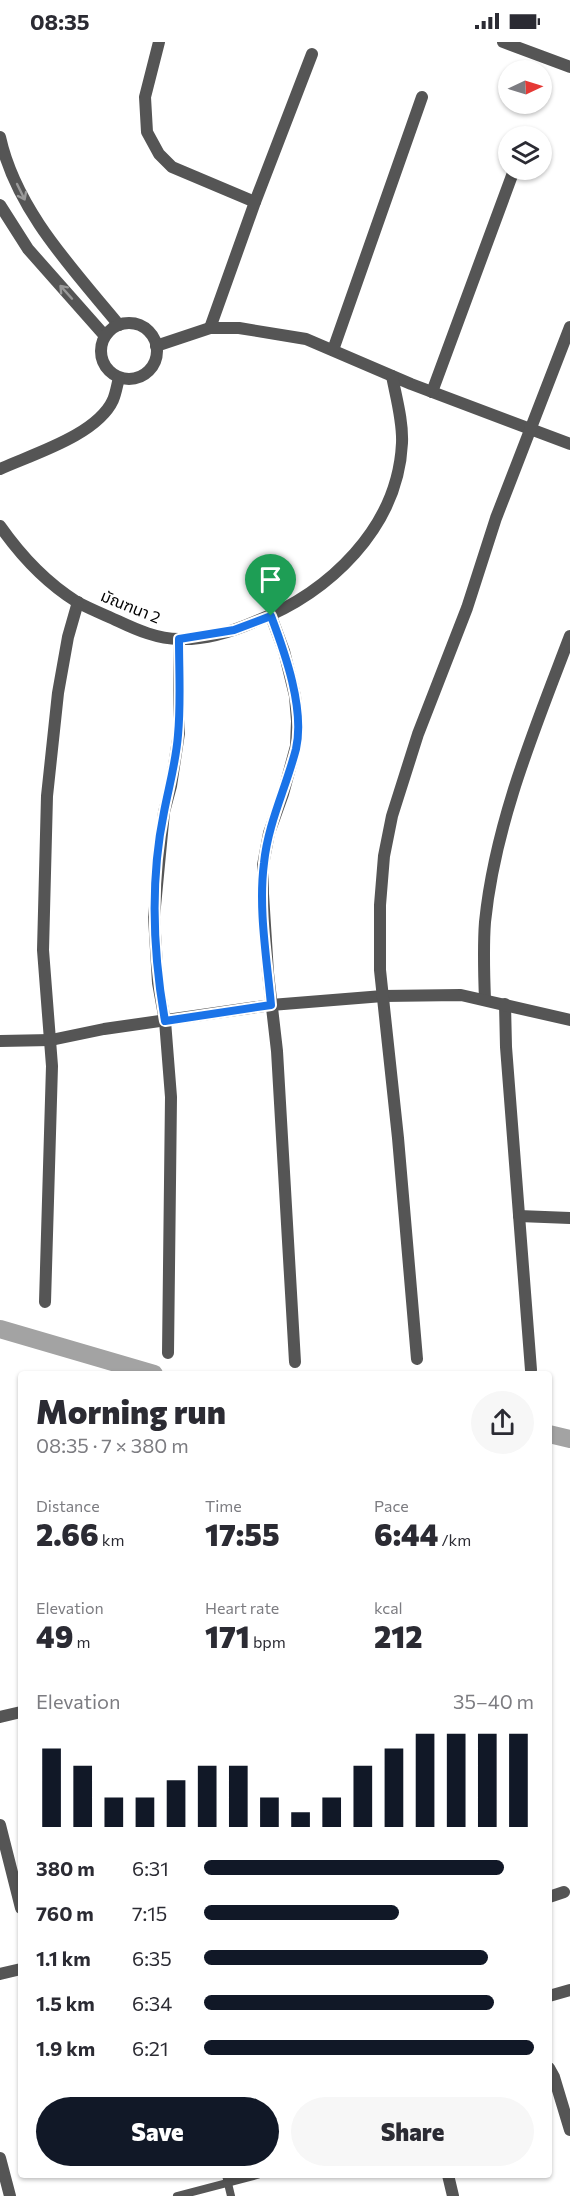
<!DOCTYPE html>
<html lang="en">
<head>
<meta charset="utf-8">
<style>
	:root { --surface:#fff; --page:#f7f7f7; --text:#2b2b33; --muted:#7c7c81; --accent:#111827 }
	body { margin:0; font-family:Commissioner,"Noto Sans Thai",sans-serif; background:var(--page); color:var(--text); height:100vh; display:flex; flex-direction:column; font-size:22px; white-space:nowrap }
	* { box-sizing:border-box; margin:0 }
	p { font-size:20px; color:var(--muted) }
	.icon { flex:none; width:33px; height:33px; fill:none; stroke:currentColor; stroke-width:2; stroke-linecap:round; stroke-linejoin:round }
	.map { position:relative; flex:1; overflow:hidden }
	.sheet { position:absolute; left:18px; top:1329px; width:534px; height:807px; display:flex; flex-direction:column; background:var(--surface); border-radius:6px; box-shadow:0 2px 4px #0004 }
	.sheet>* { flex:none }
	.needle { width:39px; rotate:86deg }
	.buttons { position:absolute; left:498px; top:18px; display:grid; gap:12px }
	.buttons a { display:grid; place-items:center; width:54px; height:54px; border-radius:50%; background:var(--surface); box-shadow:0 2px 4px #0004; font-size:30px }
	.pin { position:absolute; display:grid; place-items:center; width:51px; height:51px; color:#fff; margin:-62px -26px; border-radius:50% 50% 50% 0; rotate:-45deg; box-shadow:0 0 6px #0007 }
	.pin .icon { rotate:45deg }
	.round { display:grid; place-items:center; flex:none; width:63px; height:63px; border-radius:32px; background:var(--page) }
	.overview { display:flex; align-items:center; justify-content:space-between; height:102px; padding:0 18px }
	h1 { font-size:33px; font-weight:800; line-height:45px }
	.metrics { display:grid; grid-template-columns:repeat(3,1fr); gap:9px; height:102px; padding:6px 18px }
	.metrics div { display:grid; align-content:center }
	.metrics b { font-size:30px; font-weight:800 }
	.metrics small { font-size:16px; font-weight:400 }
	.metrics p { font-size:16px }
	.chart { height:168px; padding:12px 18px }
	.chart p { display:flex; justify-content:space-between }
	.chart svg { width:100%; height:108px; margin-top:6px; stroke:var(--accent); stroke-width:6 }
	.action { display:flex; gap:12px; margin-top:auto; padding:12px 18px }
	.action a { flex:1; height:69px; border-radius:36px; background:var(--accent); color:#fff; font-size:24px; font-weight:800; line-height:69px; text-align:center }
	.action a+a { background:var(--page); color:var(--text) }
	ul { padding:0 18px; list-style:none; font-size:20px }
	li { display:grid; grid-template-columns:96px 72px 1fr; align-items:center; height:45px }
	li i { height:15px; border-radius:8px; background:var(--accent) }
	.status { display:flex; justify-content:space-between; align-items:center; height:42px; padding:0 30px; background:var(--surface); direction:ltr }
	.status svg { height:16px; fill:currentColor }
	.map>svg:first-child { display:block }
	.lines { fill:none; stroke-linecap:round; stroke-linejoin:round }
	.canal { stroke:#a3a3a3; stroke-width:18 }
	.service { stroke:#555; stroke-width:8 }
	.minor { stroke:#555; stroke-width:12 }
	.oneway { stroke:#999 }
	.route-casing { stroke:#fff; stroke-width:12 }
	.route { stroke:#1a73e8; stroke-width:8 }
	.labels { text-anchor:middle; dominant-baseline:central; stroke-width:4.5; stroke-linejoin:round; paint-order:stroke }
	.street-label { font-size:16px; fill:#000; stroke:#fff }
</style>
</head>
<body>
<div class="status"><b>08:35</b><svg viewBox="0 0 49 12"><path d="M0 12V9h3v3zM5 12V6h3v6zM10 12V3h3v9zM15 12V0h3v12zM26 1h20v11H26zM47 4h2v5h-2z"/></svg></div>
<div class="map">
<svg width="570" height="2154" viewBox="0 0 570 2154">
	<rect width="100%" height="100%" fill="#fff"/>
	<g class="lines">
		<g class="canal">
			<path d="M0,1287L154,1332"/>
			<path d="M549,1392L570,1397"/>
		</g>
		<g class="service">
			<path d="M226,2133L231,2154"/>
			<path d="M177,2154L257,2133"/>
		</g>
		<g class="minor">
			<path d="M159,0L145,55L147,90L159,112L172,125L255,160"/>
			<path d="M503,0L570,25"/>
			<path d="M526,94L527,92"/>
			<path d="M0,95C16,168 73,227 119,283"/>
			<path d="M0,163L28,207L105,294"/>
			<circle cx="129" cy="309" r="28"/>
			<path d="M210,286L255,160L312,12"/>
			<path d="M156,304L210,286H239L306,297L411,342L570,402"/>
			<path d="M333,308L422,55"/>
			<path d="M432,350L514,128"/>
			<path d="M0,427C33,412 97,393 113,358C116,351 117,343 119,336"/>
			<path d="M0,484C21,514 45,540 77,560C90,567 105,573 118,579C137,588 158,597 179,597C204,598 231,590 254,580C329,551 398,486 402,401C403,379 396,355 392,334"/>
			<path d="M271,574L284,609L295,654L297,679L296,704L283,752L269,791L263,823V852L268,931L277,1009L295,1320"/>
			<path d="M485,958C484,932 483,906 485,880C495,781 535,686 570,594"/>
			<path d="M505,962L506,1005L531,1328"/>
			<path d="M0,999L51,998L104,987L271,963L383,954L461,953L570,978"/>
			<path d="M519,1174L570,1176"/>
			<path d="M45,1260L52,1024L43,908L47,754L58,651L68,595L78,560"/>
			<path d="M168,1311L171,1055L165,979L158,941L154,875L164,770L171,744L179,691V597"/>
			<path d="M417,1317L398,1096L380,928V863L384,814L392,774L418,692L467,566L496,476L570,285"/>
			<path d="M0,1675L21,1670"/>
			<path d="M0,1783L21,1866"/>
			<path d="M549,1855L564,1850"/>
			<path d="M0,1932L21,1927"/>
			<path d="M549,1954L570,1948"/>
			<path d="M549,2026L554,2035L570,2088"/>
			<path d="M0,2116L10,2154"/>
			<path d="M448,2133L453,2154"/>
		</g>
	</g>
	<defs><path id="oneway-shaft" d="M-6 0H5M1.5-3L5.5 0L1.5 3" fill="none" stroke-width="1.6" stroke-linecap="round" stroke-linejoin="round" transform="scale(1.5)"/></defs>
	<g class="oneway">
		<use href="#oneway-shaft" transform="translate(21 150) rotate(64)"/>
		<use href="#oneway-shaft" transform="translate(66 250) rotate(-132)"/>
	</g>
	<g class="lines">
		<defs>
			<path id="route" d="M271,574C285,611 305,667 296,707C286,746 268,781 264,821C258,867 267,917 271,963L165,979C153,911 150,838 164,770C169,744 176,720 178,693C181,662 179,629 179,597L234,588Z"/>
		</defs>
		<use href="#route" class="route-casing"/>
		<use href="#route" class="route"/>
	</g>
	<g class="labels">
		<g class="street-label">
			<text transform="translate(131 564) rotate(22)">มัณฑนา 2</text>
		</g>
	</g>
</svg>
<div class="buttons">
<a><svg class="needle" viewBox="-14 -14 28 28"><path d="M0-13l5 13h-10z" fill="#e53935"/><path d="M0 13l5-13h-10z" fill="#7c7c81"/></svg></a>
<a><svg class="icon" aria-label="layers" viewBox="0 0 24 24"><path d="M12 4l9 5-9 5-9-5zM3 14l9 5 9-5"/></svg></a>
</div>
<div class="pin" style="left:271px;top:574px;background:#1e9e55"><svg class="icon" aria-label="arrive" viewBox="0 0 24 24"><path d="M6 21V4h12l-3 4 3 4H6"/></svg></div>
<section class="sheet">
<div class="overview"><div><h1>Morning run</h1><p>08:35 · 7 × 380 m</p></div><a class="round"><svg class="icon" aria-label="share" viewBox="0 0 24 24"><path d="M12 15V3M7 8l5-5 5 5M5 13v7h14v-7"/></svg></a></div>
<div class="metrics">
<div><p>Distance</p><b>2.66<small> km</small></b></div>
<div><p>Time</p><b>17:55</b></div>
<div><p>Pace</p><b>6:44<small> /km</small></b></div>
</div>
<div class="metrics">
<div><p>Elevation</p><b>49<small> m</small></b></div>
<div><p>Heart rate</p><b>171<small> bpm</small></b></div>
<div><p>kcal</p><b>212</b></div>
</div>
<div class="chart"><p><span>Elevation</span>35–40 m</p>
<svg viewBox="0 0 160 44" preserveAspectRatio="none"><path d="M5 44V12M15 44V19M25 44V32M35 44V32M45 44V25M55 44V19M65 44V19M75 44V32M85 44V38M95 44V32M105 44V19M115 44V12M125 44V6M135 44V6M145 44V6M155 44V6"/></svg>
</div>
<ul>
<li><b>380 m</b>6:31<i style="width:91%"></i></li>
<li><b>760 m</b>7:15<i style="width:59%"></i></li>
<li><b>1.1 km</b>6:35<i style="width:86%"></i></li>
<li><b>1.5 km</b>6:34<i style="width:88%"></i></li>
<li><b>1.9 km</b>6:21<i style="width:100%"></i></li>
</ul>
<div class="action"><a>Save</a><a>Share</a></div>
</section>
</div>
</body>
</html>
